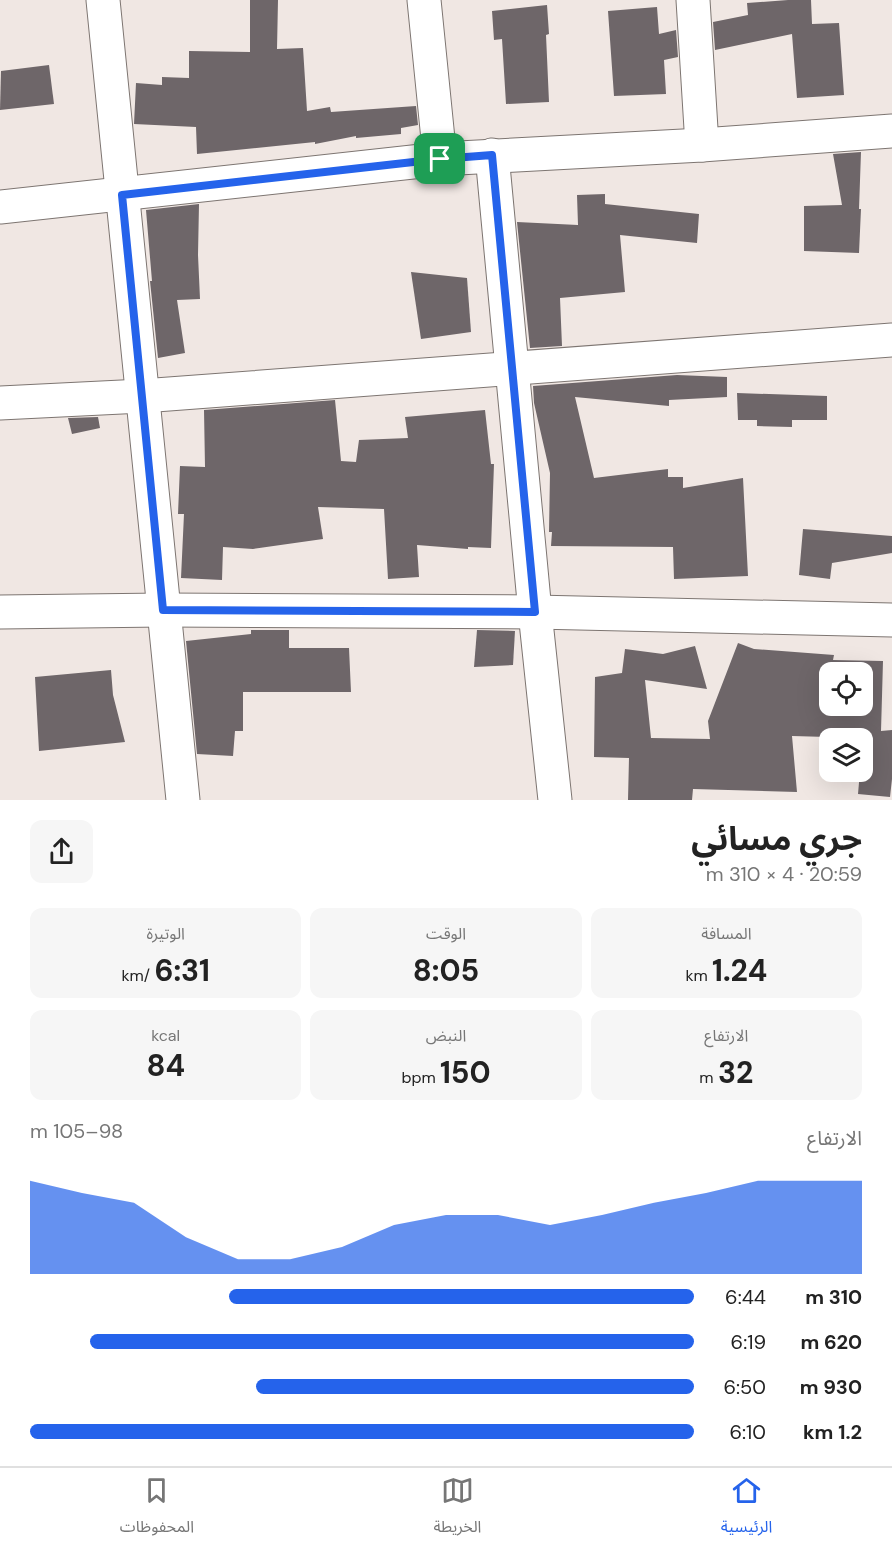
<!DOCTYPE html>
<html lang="ar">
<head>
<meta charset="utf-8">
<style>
	:root { --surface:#fff; --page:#f6f6f6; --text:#222; --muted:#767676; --line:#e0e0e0; --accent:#2563eb }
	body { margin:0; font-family:"DM Sans","Noto Sans Arabic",sans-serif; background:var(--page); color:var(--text); direction:rtl; height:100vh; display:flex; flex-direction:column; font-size:22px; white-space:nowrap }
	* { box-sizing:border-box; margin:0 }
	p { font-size:20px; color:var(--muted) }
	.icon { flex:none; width:33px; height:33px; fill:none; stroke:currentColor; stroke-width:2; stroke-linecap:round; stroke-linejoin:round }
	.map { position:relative; height:800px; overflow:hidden; direction:ltr }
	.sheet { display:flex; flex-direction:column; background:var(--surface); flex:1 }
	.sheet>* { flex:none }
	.buttons { position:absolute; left:819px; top:662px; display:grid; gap:12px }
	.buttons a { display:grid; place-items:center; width:54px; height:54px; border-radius:12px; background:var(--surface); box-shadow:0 6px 24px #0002; font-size:30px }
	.pin { position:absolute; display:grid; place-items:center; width:51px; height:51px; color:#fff; margin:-26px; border-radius:12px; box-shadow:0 3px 9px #0006 }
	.round { display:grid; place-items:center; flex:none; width:63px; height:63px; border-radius:12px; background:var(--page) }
	.summary { display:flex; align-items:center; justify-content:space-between; height:102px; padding:0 30px }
	h1 { font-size:33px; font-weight:700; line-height:45px }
	.figures { display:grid; grid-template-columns:repeat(3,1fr); gap:9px; height:102px; padding:6px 30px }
	.figures div { display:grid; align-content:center; border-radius:12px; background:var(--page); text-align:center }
	.figures b { font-size:30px; font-weight:700 }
	.figures small { font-size:16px; font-weight:400 }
	.figures p { font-size:16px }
	.chart { height:168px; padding:12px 30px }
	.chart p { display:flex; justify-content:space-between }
	.chart svg { width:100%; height:108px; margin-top:6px; fill:var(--accent); opacity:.7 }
	ul { padding:0 30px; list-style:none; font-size:20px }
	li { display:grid; grid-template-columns:96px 72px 1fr; align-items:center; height:45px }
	li i { height:15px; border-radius:8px; background:var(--accent) }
	.dock { display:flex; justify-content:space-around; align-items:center; height:84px; border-top:2px solid var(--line); background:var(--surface); font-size:16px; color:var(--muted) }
	.dock a { display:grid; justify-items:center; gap:3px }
	.dock .selected { color:var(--accent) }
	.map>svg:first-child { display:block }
	.building { fill:#6e6669; fill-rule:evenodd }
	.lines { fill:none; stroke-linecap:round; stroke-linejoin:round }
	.minor-casing { stroke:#7d7571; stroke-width:35 }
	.minor { stroke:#fff; stroke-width:33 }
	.route-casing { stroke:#fff; stroke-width:12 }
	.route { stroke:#2563eb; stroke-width:8 }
</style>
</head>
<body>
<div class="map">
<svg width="892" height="800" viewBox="0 0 892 800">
	<rect width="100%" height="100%" fill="#f0e7e3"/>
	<g class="building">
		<path d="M250,0H278L277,49L303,48L307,111L330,107L331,112L416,106L418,125L401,128V134L356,138V136L315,144V142L197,154L196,127L134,124L136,83L162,85V77L189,78V51L250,52Z"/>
		<path d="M788,0H811L812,24L839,23L844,95L797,98L792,34L715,50L713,22L748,15L747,3Z"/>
		<path d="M547,5L549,34L546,35L549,102L506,104L502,39L494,40L492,11Z"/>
		<path d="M657,7L659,34L676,30L678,57L664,60L666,94L614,96L608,11Z"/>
		<path d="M49,65L54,104L0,110L1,71Z"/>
		<path d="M861,152L859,209H861L859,253L804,251V206L842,205L833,154Z"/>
		<path d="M605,194V204L699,214L697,243L620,235L625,292L560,298L562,346L530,348L517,222L578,225L577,195Z"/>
		<path d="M199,204L198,255L200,299L177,300L185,353L158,358L150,281H152L146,210Z"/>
		<path d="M411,272L467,278L471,332L421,339Z"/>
		<path d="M677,375L727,377V397L669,400V406L575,397L594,478L668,469V477H683V488L743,478L748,576L674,579L673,547L551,546L552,532H549L550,473L534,403L533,386Z"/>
		<path d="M737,393L827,396V420H792V427L757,426V420H738Z"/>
		<path d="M335,400L341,461L356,462L359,440L408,438L405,417L485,410L491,464H494L491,548L468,547V549L417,545L419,577L388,579L384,509L318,507L323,539L253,549L223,547L222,580L181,578L184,514H178L180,466L205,467L204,410Z"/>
		<path d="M98,417L100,428L72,434L68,418Z"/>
		<path d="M803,529L892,536V553L832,563L830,579L799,575Z"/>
		<path d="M251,630H289V648H349L351,692H243V731H235L233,756L197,754L186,641L251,634Z"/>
		<path d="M477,630L515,631L513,665L474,667Z"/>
		<path d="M738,643L754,649L834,655L833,660L883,661L881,731L892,730V779L890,797L858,794L860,771H862L864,738L792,736L797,792L693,789L692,800H628L629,758L594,757L595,677L622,673L625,649L663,654L695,646L707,689L645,680L651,738L710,739L708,721ZM830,672H862V705H830Z"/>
		<path d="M111,670L113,695L125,742L39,751L35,677Z"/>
	</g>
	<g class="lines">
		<defs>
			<g id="minor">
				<path d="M103,0L183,800"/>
				<path d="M424,0L440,159"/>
				<path d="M693,0L702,145"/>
				<path d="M492,155L535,612L555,800"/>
				<path d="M0,207L440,159L702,145L892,131"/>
				<path d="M0,403L142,396L892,340"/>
				<path d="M0,612L163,610L535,612L892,620"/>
			</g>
		</defs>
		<use href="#minor" class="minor-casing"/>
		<use href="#minor" class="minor"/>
	</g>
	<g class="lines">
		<defs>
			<path id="route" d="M492,155L535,612L163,610L122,195L440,159Z"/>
		</defs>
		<use href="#route" class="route-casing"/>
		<use href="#route" class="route"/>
	</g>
</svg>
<div class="buttons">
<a><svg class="icon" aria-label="locate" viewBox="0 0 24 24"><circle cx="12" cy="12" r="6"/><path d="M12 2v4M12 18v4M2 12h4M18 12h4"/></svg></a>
<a><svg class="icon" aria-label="layers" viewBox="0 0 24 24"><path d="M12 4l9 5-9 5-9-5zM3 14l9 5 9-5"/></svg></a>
</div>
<div class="pin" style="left:440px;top:159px;background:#1e9e55"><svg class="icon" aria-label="arrive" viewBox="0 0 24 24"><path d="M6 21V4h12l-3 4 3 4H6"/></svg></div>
</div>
<section class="sheet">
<div class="summary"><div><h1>جري مسائي</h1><p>20:59 · 4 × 310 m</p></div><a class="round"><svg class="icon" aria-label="share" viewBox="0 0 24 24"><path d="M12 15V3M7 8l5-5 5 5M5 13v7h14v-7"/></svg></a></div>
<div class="figures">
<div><p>المسافة</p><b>1.24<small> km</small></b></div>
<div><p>الوقت</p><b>8:05</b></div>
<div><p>الوتيرة</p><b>6:31<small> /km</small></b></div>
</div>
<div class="figures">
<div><p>الارتفاع</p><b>32<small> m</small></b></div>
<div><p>النبض</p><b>150<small> bpm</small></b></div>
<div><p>kcal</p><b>84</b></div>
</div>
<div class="chart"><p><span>الارتفاع</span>98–105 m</p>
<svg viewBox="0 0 160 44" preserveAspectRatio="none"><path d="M0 44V6L10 11L20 15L30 29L40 38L50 38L60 33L70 24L80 20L90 20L100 24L110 20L120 15L130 11L140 6L150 6L160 6V44z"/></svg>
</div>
<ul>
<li><b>310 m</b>6:44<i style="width:70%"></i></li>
<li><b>620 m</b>6:19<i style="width:91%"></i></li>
<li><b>930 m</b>6:50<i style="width:66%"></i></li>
<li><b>1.2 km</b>6:10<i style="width:100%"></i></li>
</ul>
</section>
<nav class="dock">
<a class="selected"><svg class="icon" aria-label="home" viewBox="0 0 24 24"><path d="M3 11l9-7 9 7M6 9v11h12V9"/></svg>الرئيسية</a>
<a><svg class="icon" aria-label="map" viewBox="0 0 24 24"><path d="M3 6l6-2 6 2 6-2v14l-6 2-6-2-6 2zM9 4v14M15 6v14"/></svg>الخريطة</a>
<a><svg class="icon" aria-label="saved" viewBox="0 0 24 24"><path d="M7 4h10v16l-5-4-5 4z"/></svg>المحفوظات</a>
</nav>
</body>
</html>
